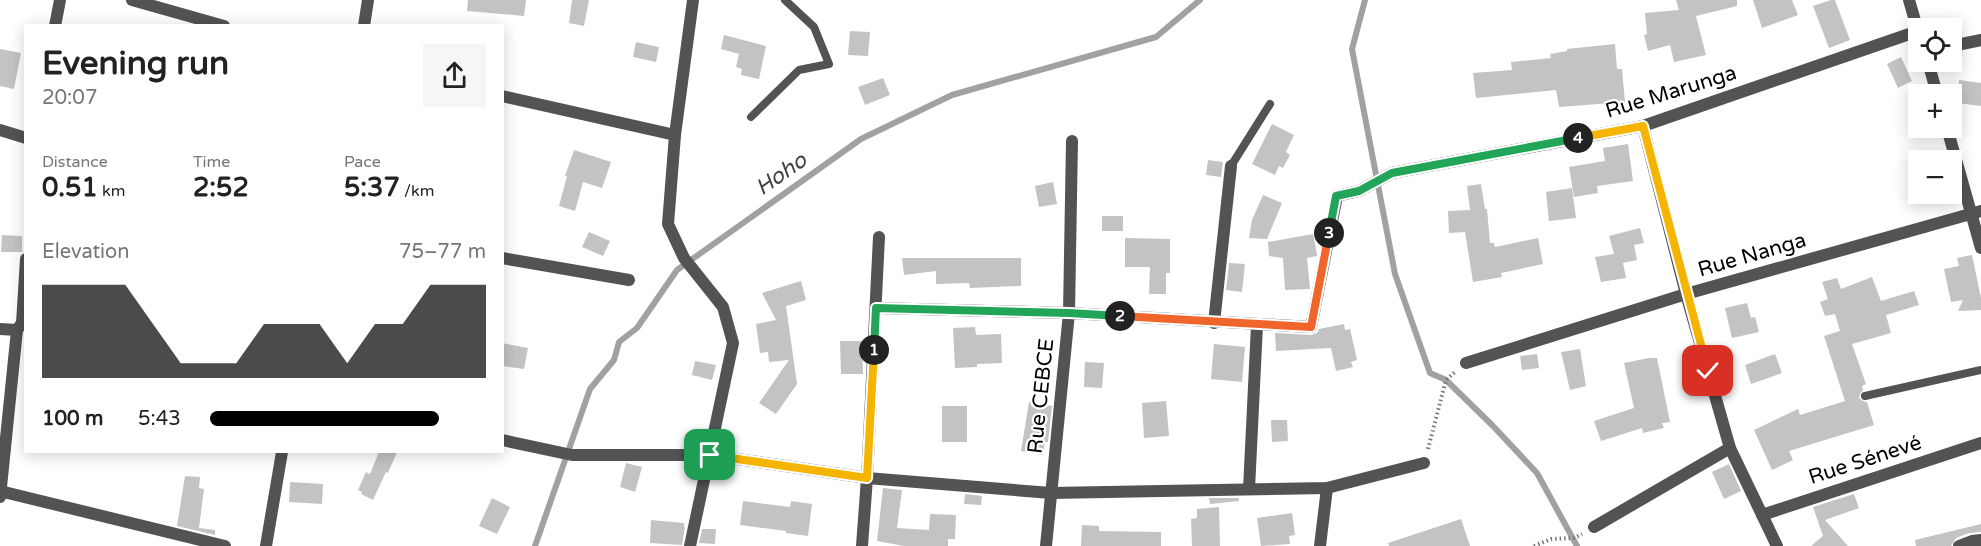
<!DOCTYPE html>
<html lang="en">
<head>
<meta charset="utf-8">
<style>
	:root { --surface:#fff; --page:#f6f6f6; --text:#222; --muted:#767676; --accent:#000 }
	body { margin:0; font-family:"Varela Round",sans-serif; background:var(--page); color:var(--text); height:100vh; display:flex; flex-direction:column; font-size:22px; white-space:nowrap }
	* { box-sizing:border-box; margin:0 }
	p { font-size:20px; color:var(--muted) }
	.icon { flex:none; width:33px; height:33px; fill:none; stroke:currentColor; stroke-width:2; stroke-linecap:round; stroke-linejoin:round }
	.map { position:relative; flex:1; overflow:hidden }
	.sheet { position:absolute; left:24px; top:24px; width:480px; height:429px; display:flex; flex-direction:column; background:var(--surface); border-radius:0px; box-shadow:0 3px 15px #0003 }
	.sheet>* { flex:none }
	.fabs { position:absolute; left:1908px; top:18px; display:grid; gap:12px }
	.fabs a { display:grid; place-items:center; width:54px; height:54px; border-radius:0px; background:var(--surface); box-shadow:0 3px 15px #0003; font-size:30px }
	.pin { position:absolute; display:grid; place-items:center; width:51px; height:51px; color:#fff; margin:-26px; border-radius:12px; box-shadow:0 3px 9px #0006 }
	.km { position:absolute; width:30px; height:30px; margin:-15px; border-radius:50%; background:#222; color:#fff; font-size:16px; line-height:30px; text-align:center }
	.round { display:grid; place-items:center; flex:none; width:63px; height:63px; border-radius:0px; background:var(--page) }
	.summary { display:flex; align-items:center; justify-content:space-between; height:102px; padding:0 18px }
	h1 { font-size:33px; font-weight:700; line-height:45px }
	.figures { display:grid; grid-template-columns:repeat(3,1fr); gap:9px; height:102px; padding:6px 18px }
	.figures div { display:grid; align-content:center }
	.figures b { font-size:26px; font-weight:700 }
	.figures small { font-size:16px; font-weight:400 }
	.figures p { font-size:16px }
	.chart { height:168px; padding:12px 18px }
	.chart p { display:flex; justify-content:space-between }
	.chart svg { width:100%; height:108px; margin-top:6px; fill:var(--accent); opacity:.7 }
	ul { padding:0 18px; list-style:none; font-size:20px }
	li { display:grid; grid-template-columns:96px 72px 1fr; align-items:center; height:45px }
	li i { height:15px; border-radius:8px; background:var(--accent) }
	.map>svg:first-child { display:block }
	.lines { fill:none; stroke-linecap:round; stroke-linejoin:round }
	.stream { stroke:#a1a1a1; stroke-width:6 }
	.building { fill:#c3c3c3 }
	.path { stroke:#757575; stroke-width:4; stroke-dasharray:1.5 3; stroke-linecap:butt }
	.lane { stroke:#535353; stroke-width:8 }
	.street { stroke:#535353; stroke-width:12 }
	.split-1-casing { stroke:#fff; stroke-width:12 }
	.split-2-casing { stroke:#fff; stroke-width:12 }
	.split-3-casing { stroke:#fff; stroke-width:12 }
	.split-4-casing { stroke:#fff; stroke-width:12 }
	.split-5-casing { stroke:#fff; stroke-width:12 }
	.split-1 { stroke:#f5b400; stroke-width:8 }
	.split-2 { stroke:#22a559; stroke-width:8 }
	.split-3 { stroke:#f0652b; stroke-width:8 }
	.split-4 { stroke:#22a559; stroke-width:8 }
	.split-5 { stroke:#f5b400; stroke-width:8 }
	.labels { text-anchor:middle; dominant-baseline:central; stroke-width:4.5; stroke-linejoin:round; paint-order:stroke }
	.street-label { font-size:21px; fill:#000; stroke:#fff }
	.water-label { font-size:22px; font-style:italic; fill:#424242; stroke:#fff }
</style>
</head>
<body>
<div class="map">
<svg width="1981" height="546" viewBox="0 0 1981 546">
	<rect width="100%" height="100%" fill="#fff"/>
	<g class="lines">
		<g class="stream">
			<path d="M1365,0L1352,49L1395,274L1430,373L1446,380L1493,426L1537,473L1577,546"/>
			<path d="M535,546L590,389L614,360L619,342L637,328L677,270L861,139L952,95L1156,37L1200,0"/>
		</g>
	</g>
	<g class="building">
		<path d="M468,0H526L524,16L467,11Z"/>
		<path d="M572,0H589L584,26L569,23Z"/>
		<path d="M1676,0H1737V6L1696,16L1706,55L1674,62L1670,45L1648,51L1644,35L1647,34L1645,13L1679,10Z"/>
		<path d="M1753,0H1792L1798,15L1762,28Z"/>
		<path d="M1831,0H1835L1850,40L1829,48L1813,6Z"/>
		<path d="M850,31L870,32L868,56L848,55Z"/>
		<path d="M724,35L766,46L759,79L741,75L742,69L736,67L739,54L721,49Z"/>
		<path d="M636,42L659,47L656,62L633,57Z"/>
		<path d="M1615,44L1617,69H1622L1625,102L1559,107L1556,90L1476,98L1473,73L1512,70L1511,62L1551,58L1550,54L1567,51V49Z"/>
		<path d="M0,49L21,53L14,89L0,86Z"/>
		<path d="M1901,57L1912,81L1898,88L1887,64Z"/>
		<path d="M883,78L890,95L865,105L858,87Z"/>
		<path d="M1959,80L1981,83V106L1957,103Z"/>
		<path d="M1272,124L1294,135L1286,152L1290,155L1283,168L1279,166L1275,175L1252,164Z"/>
		<path d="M1628,144L1633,181L1597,186L1598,193L1574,197L1569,167L1605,161L1603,148Z"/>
		<path d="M574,150L611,162L602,188L583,182L575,211L559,206L567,176H565Z"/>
		<path d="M1208,160L1223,162L1221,177L1206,175Z"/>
		<path d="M1053,182L1057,204L1039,207L1035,186Z"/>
		<path d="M1481,184L1485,209H1487L1490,243H1494L1495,247L1538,238L1543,264L1501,273L1502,277L1473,282L1465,232L1449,233L1448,211L1470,210L1467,186Z"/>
		<path d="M1572,188L1576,218L1549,221L1546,192Z"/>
		<path d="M1263,195L1282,203L1267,239L1249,238L1252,220Z"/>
		<rect x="1102" y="216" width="21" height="15"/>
		<path d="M1640,228L1644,243L1634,245L1637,260L1623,263L1626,278L1601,282L1595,257L1614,254L1609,236Z"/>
		<path d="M589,232L610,241L603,256L582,247Z"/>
		<path d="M1313,234L1317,254V256L1307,258L1310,289L1285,290L1283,258L1269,256L1268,242Z"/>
		<path d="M2,235L22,236V252H1Z"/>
		<path d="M1125,238L1170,239V273H1166V294H1149L1150,267H1125Z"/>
		<path d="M1972,255L1981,298V310L1958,311L1963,300L1951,302L1944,269L1959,266L1957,258Z"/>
		<path d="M902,258H1021V286L970,288L969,283L936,284V271L904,275Z"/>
		<path d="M1229,263L1245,264L1242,292L1226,290Z"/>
		<path d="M1872,277L1881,301L1914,291L1919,305L1886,315L1891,333L1852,344L1866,384L1862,386L1863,390L1860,394L1859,398L1863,401L1867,402L1874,425L1789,451L1793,460L1772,470L1754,430L1798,409L1800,415L1845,401L1824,336L1840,331L1835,314L1825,316L1820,302L1828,299L1822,282L1837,278L1841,289Z"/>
		<path d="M801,281L806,300L786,306L797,384L776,414L759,403L789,360L769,362L768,352L760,353L756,324L776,320L762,293Z"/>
		<path d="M1747,303L1751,318L1755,317L1759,332L1732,338L1725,308Z"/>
		<path d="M1344,324L1345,330L1350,329L1357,360L1351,362L1353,367L1336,371L1331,348L1276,351L1275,333L1311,335L1317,333L1319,329Z"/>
		<path d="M975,327L976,335L1001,334L1002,363L977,364V367L955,368L953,328Z"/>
		<path d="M840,341H862L863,374H841Z"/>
		<path d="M502,343L528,348L524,369L502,366Z"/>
		<path d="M1214,344L1245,347L1242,382L1211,379Z"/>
		<path d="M1580,349L1586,386L1570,390L1561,352Z"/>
		<path d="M1537,354L1539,368L1522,370L1520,356Z"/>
		<path d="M1775,354L1782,373L1751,384L1745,365Z"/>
		<path d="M1649,358H1657L1670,422L1662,423L1664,428L1643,433L1642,428L1601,441L1594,421L1634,408L1624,363Z"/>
		<path d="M695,361L716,365L712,380L692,375Z"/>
		<path d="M1085,362L1104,363L1102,388L1084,387Z"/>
		<path d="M1166,401L1169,436L1144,438L1142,403Z"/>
		<path d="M1029,402L1052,406L1048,442H1045L1043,455L1021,451Z"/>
		<rect x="942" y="406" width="25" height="36"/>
		<path d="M1271,420H1287L1288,441L1272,442Z"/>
		<path d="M379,452H397L388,473L386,472L373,500L361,494L362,492L358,490L366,472L370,474Z"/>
		<path d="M626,463L642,467L635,492L620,487Z"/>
		<path d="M1729,464L1741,491L1724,499L1712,472Z"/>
		<path d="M185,476L200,477L199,488L204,489L199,528L215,530V535L177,526Z"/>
		<path d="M290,482L323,484L322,504L289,502Z"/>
		<path d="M883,488L902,490L897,528L929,530L930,514L956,515L955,539H948V546H904L877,541Z"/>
		<path d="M965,494L982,496L981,505L964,504Z"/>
		<path d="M1854,494L1859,508L1825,520L1848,546H1811L1823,536L1813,507Z"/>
		<path d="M492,498L510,507L497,534L479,526Z"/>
		<path d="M1209,498H1239V501L1210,504Z"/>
		<path d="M743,501L790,507L791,501L812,504L808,536L786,533V531L740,525Z"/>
		<path d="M1219,507L1220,546H1192L1191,519L1197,518V509Z"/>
		<path d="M1292,513L1295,535L1289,536L1290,544L1261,546L1257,518Z"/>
		<path d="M1461,519L1470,546H1389L1388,543Z"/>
		<path d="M651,520L684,523V527H685L682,545L650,543Z"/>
		<path d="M1981,524V532L1969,533L1956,538L1951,546H1916L1915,540Z"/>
		<path d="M1082,525L1099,526V531L1161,532V546H1081Z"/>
		<path d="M702,529H716L715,544L699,543Z"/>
	</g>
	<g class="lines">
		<g class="path">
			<path d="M1428,449L1446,380L1456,371"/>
			<path d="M1534,546L1551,539L1574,538L1582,534"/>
		</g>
		<g class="lane">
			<path d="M751,117L799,70L829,64L814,27L785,0"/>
			<path d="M1231,166L1270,104"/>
			<path d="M1865,396L1981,370"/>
		</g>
		<g class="street">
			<path d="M132,0L224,26"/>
			<path d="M55,26L60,0"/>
			<path d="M364,26L368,0"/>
			<path d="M1952,46L1981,40"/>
			<path d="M1928,62L1937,94"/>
			<path d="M502,96L675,135"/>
			<path d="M1643,126L1686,294L1730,448L1777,546"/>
			<path d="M1947,128L1981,248"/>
			<path d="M0,130L26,138"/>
			<path d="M502,258L629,280"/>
			<path d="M876,308L1069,313L1311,327L1337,196L1359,191L1392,173L1643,126L1918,31L1909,0"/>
			<path d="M1214,323L1231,166"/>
			<path d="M0,329L17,330"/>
			<path d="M1466,363L1686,294L1981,211"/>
			<path d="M502,440L572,455H710L867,478L1051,493L1327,488L1424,463"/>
			<path d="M1249,489L1257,325"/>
			<path d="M0,491L225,546"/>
			<path d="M0,497L17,330L22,323L26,259"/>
			<path d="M1762,515L1981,443"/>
			<path d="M1594,527L1730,448"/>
			<path d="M266,546L282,452"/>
			<path d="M690,546L733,343L723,307L684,258L668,224L675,135L693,0"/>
			<path d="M862,546L867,478L879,237"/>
			<path d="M1046,546L1069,313L1072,141"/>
			<path d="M1320,546L1327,488"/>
			<path d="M1959,546L1972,541L1981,540"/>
		</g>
	</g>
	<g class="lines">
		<defs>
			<path id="split-1" d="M710,455L867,478L874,350"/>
			<path id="split-2" d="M874,350L876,308L1069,313L1120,316"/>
			<path id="split-3" d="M1120,316L1311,327L1329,233"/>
			<path id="split-4" d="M1329,233L1336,196L1359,191L1392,173L1578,138"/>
			<path id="split-5" d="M1578,138L1643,126L1708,371"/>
		</defs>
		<use href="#split-1" class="split-1-casing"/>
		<use href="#split-2" class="split-2-casing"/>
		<use href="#split-3" class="split-3-casing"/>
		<use href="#split-4" class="split-4-casing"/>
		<use href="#split-5" class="split-5-casing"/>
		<use href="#split-1" class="split-1"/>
		<use href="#split-2" class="split-2"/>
		<use href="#split-3" class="split-3"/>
		<use href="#split-4" class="split-4"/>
		<use href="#split-5" class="split-5"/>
	</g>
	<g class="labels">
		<g class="street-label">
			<text transform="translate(1671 92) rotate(-17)">Rue Marunga</text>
			<text transform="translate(1752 255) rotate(-16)">Rue Nanga</text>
			<text transform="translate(1041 396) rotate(-84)">Rue CEBCE</text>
			<text transform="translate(1865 460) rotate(-18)">Rue Sénevé</text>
		</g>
		<g class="water-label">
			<text transform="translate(781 174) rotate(-35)">Hoho</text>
		</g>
	</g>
</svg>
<div class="fabs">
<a><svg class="icon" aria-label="locate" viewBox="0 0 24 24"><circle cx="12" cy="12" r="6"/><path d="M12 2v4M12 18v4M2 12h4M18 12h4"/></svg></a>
<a>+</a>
<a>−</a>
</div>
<div class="pin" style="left:710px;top:455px;background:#1e9e55"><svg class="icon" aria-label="arrive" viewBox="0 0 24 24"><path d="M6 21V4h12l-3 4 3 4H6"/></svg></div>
<div class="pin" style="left:1708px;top:371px;background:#d93025"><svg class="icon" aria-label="check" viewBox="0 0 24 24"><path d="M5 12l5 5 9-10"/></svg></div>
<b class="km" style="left:874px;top:350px">1</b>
<b class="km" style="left:1120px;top:316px">2</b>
<b class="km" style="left:1329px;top:233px">3</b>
<b class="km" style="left:1578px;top:138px">4</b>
<section class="sheet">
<div class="summary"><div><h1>Evening run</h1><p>20:07</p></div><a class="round"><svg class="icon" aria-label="share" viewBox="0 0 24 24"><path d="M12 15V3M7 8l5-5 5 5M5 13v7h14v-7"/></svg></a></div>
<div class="figures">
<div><p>Distance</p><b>0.51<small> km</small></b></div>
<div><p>Time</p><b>2:52</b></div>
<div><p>Pace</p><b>5:37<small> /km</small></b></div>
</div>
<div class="chart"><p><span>Elevation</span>75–77 m</p>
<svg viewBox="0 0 160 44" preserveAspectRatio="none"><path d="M0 44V6L10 6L20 6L30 6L40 22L50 38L60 38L70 38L80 22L90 22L100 22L110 38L120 22L130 22L140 6L150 6L160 6V44z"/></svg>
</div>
<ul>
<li><b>100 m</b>5:43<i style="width:83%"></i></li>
</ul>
</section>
</div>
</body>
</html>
